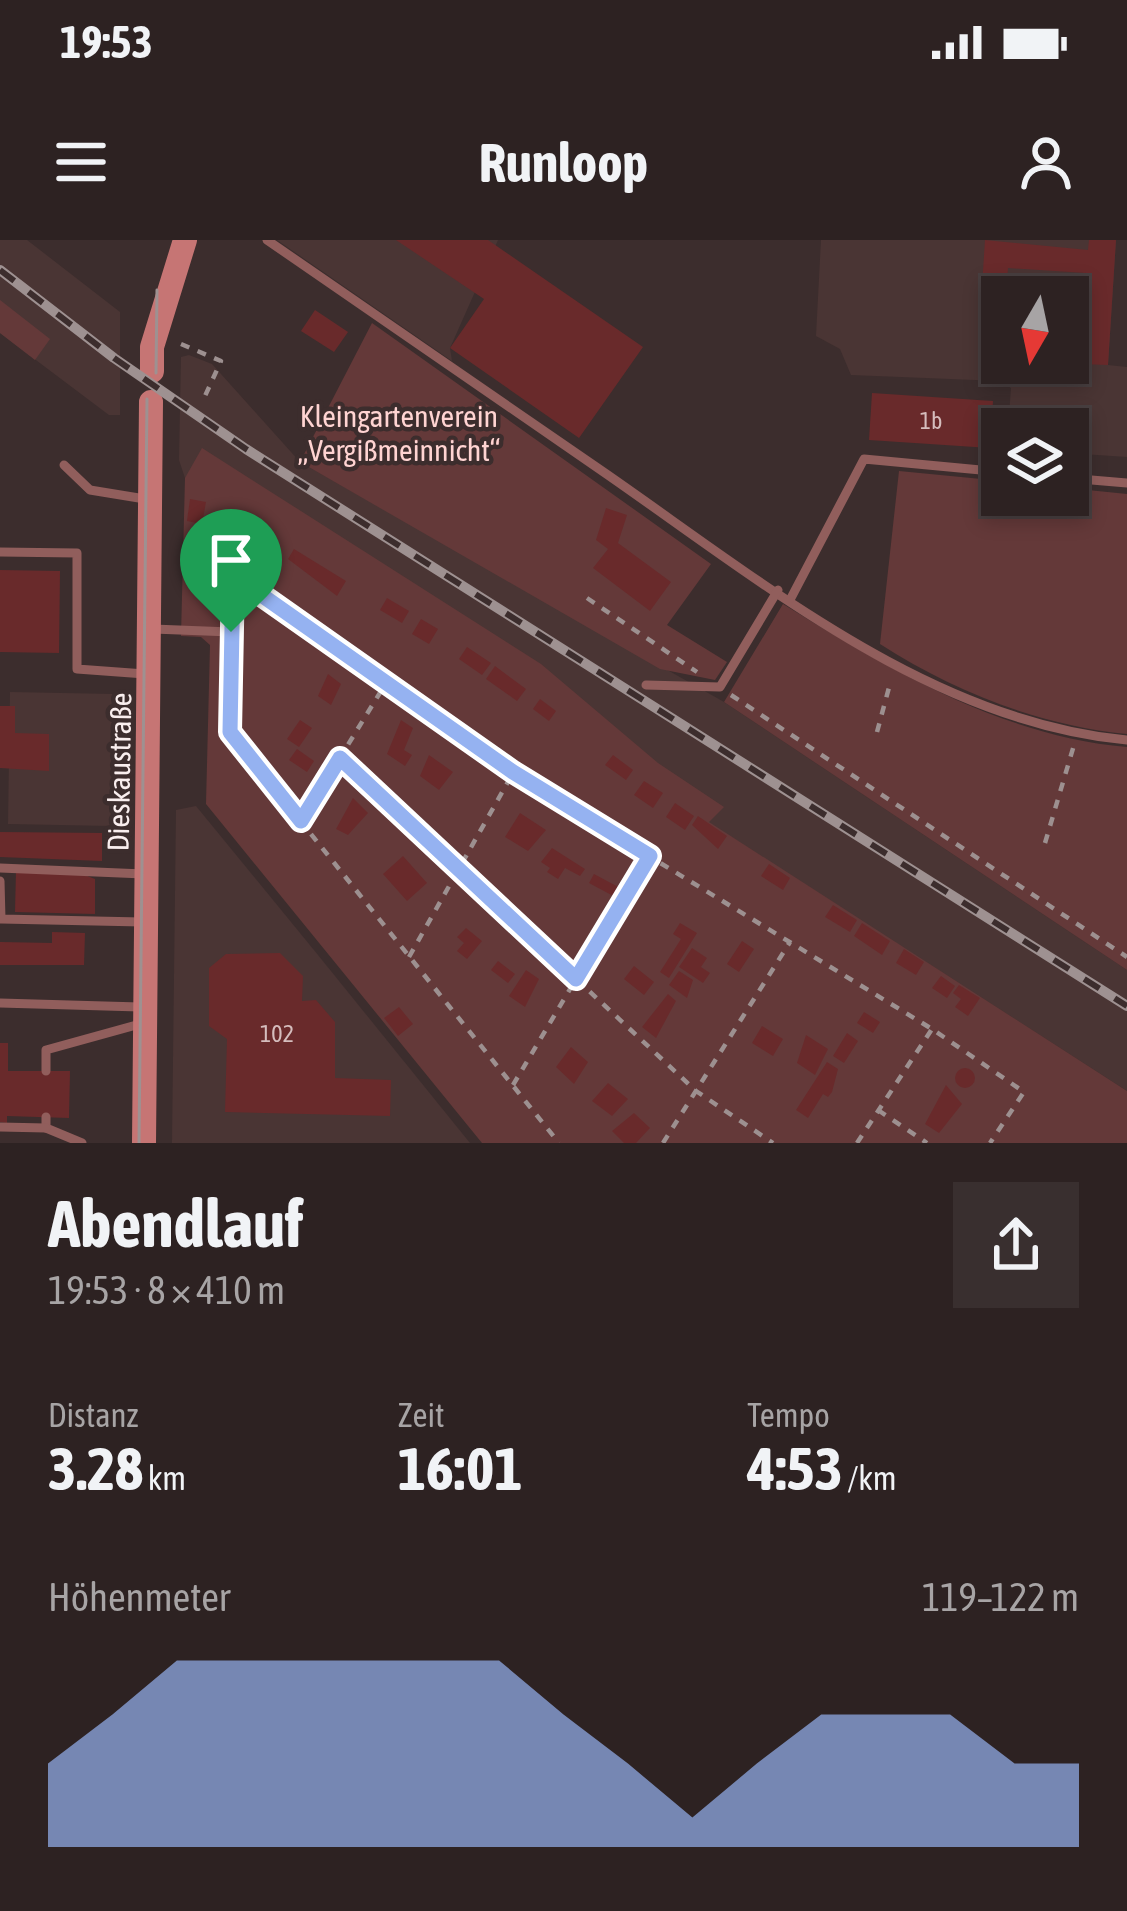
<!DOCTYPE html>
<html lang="de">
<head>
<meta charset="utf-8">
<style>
	:root { --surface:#2d2222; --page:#392f2f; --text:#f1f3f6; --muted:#a7a4a5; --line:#483f40; --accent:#95b2f1 }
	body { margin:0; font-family:"Asap Condensed",sans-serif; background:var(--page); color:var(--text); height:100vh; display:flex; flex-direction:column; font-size:45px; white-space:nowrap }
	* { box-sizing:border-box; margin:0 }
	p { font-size:39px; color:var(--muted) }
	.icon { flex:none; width:66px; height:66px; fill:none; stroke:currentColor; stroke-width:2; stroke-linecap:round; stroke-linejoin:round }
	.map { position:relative; height:903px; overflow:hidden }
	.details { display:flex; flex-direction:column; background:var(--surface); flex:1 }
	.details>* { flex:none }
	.needle { width:78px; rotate:189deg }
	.controls { position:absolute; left:981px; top:36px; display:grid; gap:24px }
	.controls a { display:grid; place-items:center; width:108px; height:108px; border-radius:0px; background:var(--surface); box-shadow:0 6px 18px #0003,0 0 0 3px var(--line); font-size:60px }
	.pin { position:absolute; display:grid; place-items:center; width:102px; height:102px; color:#fff; margin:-123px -51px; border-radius:50% 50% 50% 0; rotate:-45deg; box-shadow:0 0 12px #0007 }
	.pin .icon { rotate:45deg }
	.round { display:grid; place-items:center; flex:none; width:126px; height:126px; border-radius:0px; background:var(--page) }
	.summary { display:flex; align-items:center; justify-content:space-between; height:204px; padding:0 48px }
	h1 { font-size:66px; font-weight:700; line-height:90px }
	.figures { display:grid; grid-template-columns:repeat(3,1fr); gap:18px; height:204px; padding:12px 48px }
	.figures div { display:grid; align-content:center }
	.figures b { font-size:60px; font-weight:700 }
	.figures small { font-size:33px; font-weight:400 }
	.figures p { font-size:33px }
	.chart { height:336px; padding:24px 48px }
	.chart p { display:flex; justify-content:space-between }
	.chart svg { width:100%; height:216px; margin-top:12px; fill:var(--accent); opacity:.7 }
	.status { display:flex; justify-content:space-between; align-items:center; height:84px; padding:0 60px; background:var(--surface); direction:ltr }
	.status svg { height:33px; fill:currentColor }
	header { display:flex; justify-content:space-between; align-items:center; height:156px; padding:0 48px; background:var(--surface); font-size:54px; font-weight:700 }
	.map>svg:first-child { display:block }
	.built { fill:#4a3534; fill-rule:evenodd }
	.green { fill:#643939 }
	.building { fill:#692a2b }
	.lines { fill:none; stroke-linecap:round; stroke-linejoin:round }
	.path { stroke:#9d9090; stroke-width:4.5; stroke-dasharray:9 9; stroke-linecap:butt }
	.lane { stroke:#915e5c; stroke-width:9 }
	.secondary { stroke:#c67574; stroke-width:24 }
	.tram { stroke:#9e9191; stroke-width:3 }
	.rail-casing { stroke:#9e9191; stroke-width:10 }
	.rail { stroke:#3c2d2d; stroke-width:6; stroke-dasharray:18; stroke-linecap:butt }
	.route-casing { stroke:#fff; stroke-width:24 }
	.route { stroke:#95b2f1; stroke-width:15 }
	.labels { text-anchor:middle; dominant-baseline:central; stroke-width:9; stroke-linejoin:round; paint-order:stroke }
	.number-label { font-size:24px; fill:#d5bdbd }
	.park-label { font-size:30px; fill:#ffd4d2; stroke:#3c2d2d }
	.street-label { font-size:30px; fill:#f9eeee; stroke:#3c2d2d }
</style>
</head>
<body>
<div class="status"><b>19:53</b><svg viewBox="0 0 49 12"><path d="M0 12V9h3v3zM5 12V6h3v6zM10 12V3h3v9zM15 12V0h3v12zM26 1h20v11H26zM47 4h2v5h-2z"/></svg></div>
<header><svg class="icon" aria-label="menu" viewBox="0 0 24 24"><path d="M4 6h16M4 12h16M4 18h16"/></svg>Runloop<svg class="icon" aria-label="person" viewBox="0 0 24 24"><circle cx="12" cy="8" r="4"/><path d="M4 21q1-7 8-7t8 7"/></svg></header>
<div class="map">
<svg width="1127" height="903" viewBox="0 0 1127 903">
	<rect width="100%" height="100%" fill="#3c2d2d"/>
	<g class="built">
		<path d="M0,0H27L120,72V175H109L0,93Z"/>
		<path d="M277,0H498L450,108L452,121Z"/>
		<path d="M821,0H1116L1108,125L1127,127V217L1068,213V189H1008L1011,148L1000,141L851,135L840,109L816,96ZM1002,57H1068V123H1002Z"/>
		<path d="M189,115L212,124L300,222L724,462L1127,730V851L708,582L464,404L185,238L179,220L181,117Z"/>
		<path d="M10,452L114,454L111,586L8,584Z"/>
		<path d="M196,566L318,715L470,903H172L176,570Z"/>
	</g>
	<g class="green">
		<path d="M0,60L50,99L35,120L0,93Z"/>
		<path d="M372,83L711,324L667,385L727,422L715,440L660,429L300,222Z"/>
		<path d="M202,208L541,424L658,523L724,567L709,582L1127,851V903H482L206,564L210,405L201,397L181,396L185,238Z"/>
		<path d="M899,231L1002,241V255H1068V248L1127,254V494C1038,485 955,452 880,404Z"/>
		<path d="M783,364C889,429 1001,496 1127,507V730L724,462Z"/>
	</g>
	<g class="building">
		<path d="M396,0H488L643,107L579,198L450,108L484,59Z"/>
		<path d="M985,0L1088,10L1089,0H1116L1108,125L1080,124L1082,91L1068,90V70L1084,71L1086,33L1008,28L1002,109L978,108Z"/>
		<path d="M315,70L348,92L334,112L301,91Z"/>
		<path d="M872,153L993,161L990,208L869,200Z"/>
		<path d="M190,259L206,262L202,284L187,281Z"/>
		<path d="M606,268L627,275L618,303L671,342L650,371L593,328L608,309L596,300Z"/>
		<path d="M237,277L261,292L251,308L235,299Z"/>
		<path d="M294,309L346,341L337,356L288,319Z"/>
		<path d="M0,330L60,331L59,413L0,412Z"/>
		<path d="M387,358L409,371L402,383L380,370Z"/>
		<path d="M421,379L438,389L429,404L412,394Z"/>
		<path d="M467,407L491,423L482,435L459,419Z"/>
		<path d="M495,426L526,449L517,461L486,439Z"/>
		<path d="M328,434L341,444L331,465L318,456Z"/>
		<path d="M540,459L556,471L549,481L533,469Z"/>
		<path d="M0,466H15V493L49,494V531L0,528Z"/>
		<path d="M300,480L312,488L299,507L287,499Z"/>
		<path d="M401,480L413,488L404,510L412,515L405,526L387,514Z"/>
		<path d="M297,509L314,521L307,532L289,520Z"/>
		<path d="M429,515L453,532L439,550L420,536Z"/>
		<path d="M613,515L633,530L626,540L605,525Z"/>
		<path d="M644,541L663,553L653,568L634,555Z"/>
		<path d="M353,558L368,573L348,595L336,589Z"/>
		<path d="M675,563L694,576L685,590L666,577Z"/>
		<path d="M520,573L546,590L528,611L505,597Z"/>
		<path d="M698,576L727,596L718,609L692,585Z"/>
		<path d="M0,592L102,593V621L0,617Z"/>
		<path d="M552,608L585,629L580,636L565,628L558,639L547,632L550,628L541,622Z"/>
		<path d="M403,616L427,643L407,661L383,634Z"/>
		<path d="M769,624L790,638L783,650L761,636Z"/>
		<path d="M16,631L77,632L95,639V674L15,672Z"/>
		<path d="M594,634L622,649L617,658L589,643Z"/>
		<path d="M833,665L857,680L850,692L825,677Z"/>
		<path d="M680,683L697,693L669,738L660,732L681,699L673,694Z"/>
		<path d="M862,683L890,701L882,715L854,696Z"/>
		<path d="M466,688L482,701L467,719L457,711L464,703L457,697Z"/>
		<path d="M52,692L85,693L84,725H0V702L52,703Z"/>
		<path d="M742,701L754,709L739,732L727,724Z"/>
		<path d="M692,708L707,718L701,727L710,733L703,743L679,727Z"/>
		<path d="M904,709L924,722L916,735L896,723Z"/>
		<path d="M280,713L303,736L302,761L316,760L335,782V838L391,840L390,876L225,872L227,799L209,786V728L226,714Z"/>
		<path d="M498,721L515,734L508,743L491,730Z"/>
		<path d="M634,726L654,742L644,755L624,739Z"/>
		<path d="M526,730L539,739L525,767L509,756Z"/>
		<path d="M679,731L693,740L687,758L669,745Z"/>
		<path d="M941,736L955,746L947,758L932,748Z"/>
		<path d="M959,745L980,758L968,776L955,767L961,759L953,753Z"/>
		<path d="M668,754L676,761L656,798L642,787Z"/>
		<path d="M399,767L413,784L398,796L384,778Z"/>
		<path d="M864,772L880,782L873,793L857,783Z"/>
		<path d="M762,786L783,799L773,816L752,803Z"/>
		<path d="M847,793L858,801L844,823L833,816Z"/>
		<path d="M806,795L828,809L815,835L797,823Z"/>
		<path d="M0,803H8V831H70L69,878L7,876V883L0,882Z"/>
		<path d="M571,807L588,822L574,844L556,827Z"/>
		<path d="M827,822L838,829L832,852L828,857L823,854L808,878L796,870Z"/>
		<circle cx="965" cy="838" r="10"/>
		<path d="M608,843L628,859L612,876L592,861Z"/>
		<path d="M946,845L962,864L939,893L925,884Z"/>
		<path d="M634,873L650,888L636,903H624L612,891Z"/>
	</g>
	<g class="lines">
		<g class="path">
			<path d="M181,104L221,121L205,156"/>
			<path d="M587,358L697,432"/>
			<path d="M232,377L233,335L513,533L932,789L1024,852L990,903"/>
			<path d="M231,407L229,492L559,903"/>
			<path d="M731,455L1127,717"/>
			<path d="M877,492L891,440"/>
			<path d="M340,518L696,851L773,903"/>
			<path d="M301,581L386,443"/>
			<path d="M1045,603L1074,505"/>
			<path d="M409,717L513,533"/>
			<path d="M513,845L648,618"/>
			<path d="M878,870L927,903"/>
			<path d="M663,903L790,702"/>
			<path d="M857,903L932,789"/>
		</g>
		<g class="lane">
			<path d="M267,0C380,78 493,155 605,233C761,341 931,482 1127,500"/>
			<path d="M64,225L90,250L145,259"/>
			<path d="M1068,238L1127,243"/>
			<path d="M0,312L77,313V429L145,434"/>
			<path d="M791,358L864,219L1002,232"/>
			<path d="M153,389L231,392"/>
			<path d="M646,445L720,447L778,350"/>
			<path d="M0,628L144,634"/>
			<path d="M0,641L1,679L142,682"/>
			<path d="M0,763L140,767"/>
			<path d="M46,831V810L140,784"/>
			<path d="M46,877V888L82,903"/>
			<path d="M0,887L46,888"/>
		</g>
		<g class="secondary">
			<path d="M152,131V107L185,0"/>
			<path d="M144,903L151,162"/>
		</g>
		<g class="tram">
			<path d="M156,133L157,50"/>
			<path d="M139,903L147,159"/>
		</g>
		<defs>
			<path id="rail" d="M0,30L114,118L246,209L1127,766"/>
		</defs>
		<use href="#rail" class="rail-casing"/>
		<use href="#rail" class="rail"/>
	</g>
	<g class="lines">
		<defs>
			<path id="route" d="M233,335L513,532L650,616L576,739L340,518L301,581L230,492Z"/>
		</defs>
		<use href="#route" class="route-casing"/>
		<use href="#route" class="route"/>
	</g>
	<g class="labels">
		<g class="number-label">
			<text x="931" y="180">1b</text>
			<text x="277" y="793">102</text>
		</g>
		<g class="park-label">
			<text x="399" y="176">Kleingartenverein<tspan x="399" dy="34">„Vergißmeinnicht“</tspan></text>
		</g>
		<g class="street-label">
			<text transform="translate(119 532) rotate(-89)">Dieskaustraße</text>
		</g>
	</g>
</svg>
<div class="controls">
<a><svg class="needle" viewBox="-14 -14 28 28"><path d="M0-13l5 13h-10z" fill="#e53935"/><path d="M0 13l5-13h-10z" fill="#a7a4a5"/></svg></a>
<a><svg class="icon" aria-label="layers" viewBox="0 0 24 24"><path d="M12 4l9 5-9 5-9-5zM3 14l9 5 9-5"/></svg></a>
</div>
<div class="pin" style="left:231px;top:392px;background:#1e9e55"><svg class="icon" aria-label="arrive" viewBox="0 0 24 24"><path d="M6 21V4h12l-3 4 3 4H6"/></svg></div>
</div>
<section class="details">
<div class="summary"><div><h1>Abendlauf</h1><p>19:53 · 8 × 410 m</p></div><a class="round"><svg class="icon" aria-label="share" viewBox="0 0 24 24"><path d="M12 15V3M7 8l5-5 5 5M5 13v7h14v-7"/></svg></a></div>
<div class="figures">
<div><p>Distanz</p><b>3.28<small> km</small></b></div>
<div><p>Zeit</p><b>16:01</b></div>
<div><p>Tempo</p><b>4:53<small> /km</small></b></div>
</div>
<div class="chart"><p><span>Höhenmeter</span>119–122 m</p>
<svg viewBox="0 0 160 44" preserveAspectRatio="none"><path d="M0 44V27L10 17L20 6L30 6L40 6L50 6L60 6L70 6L80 17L90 27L100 38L110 27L120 17L130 17L140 17L150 27L160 27V44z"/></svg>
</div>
</section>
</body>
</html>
